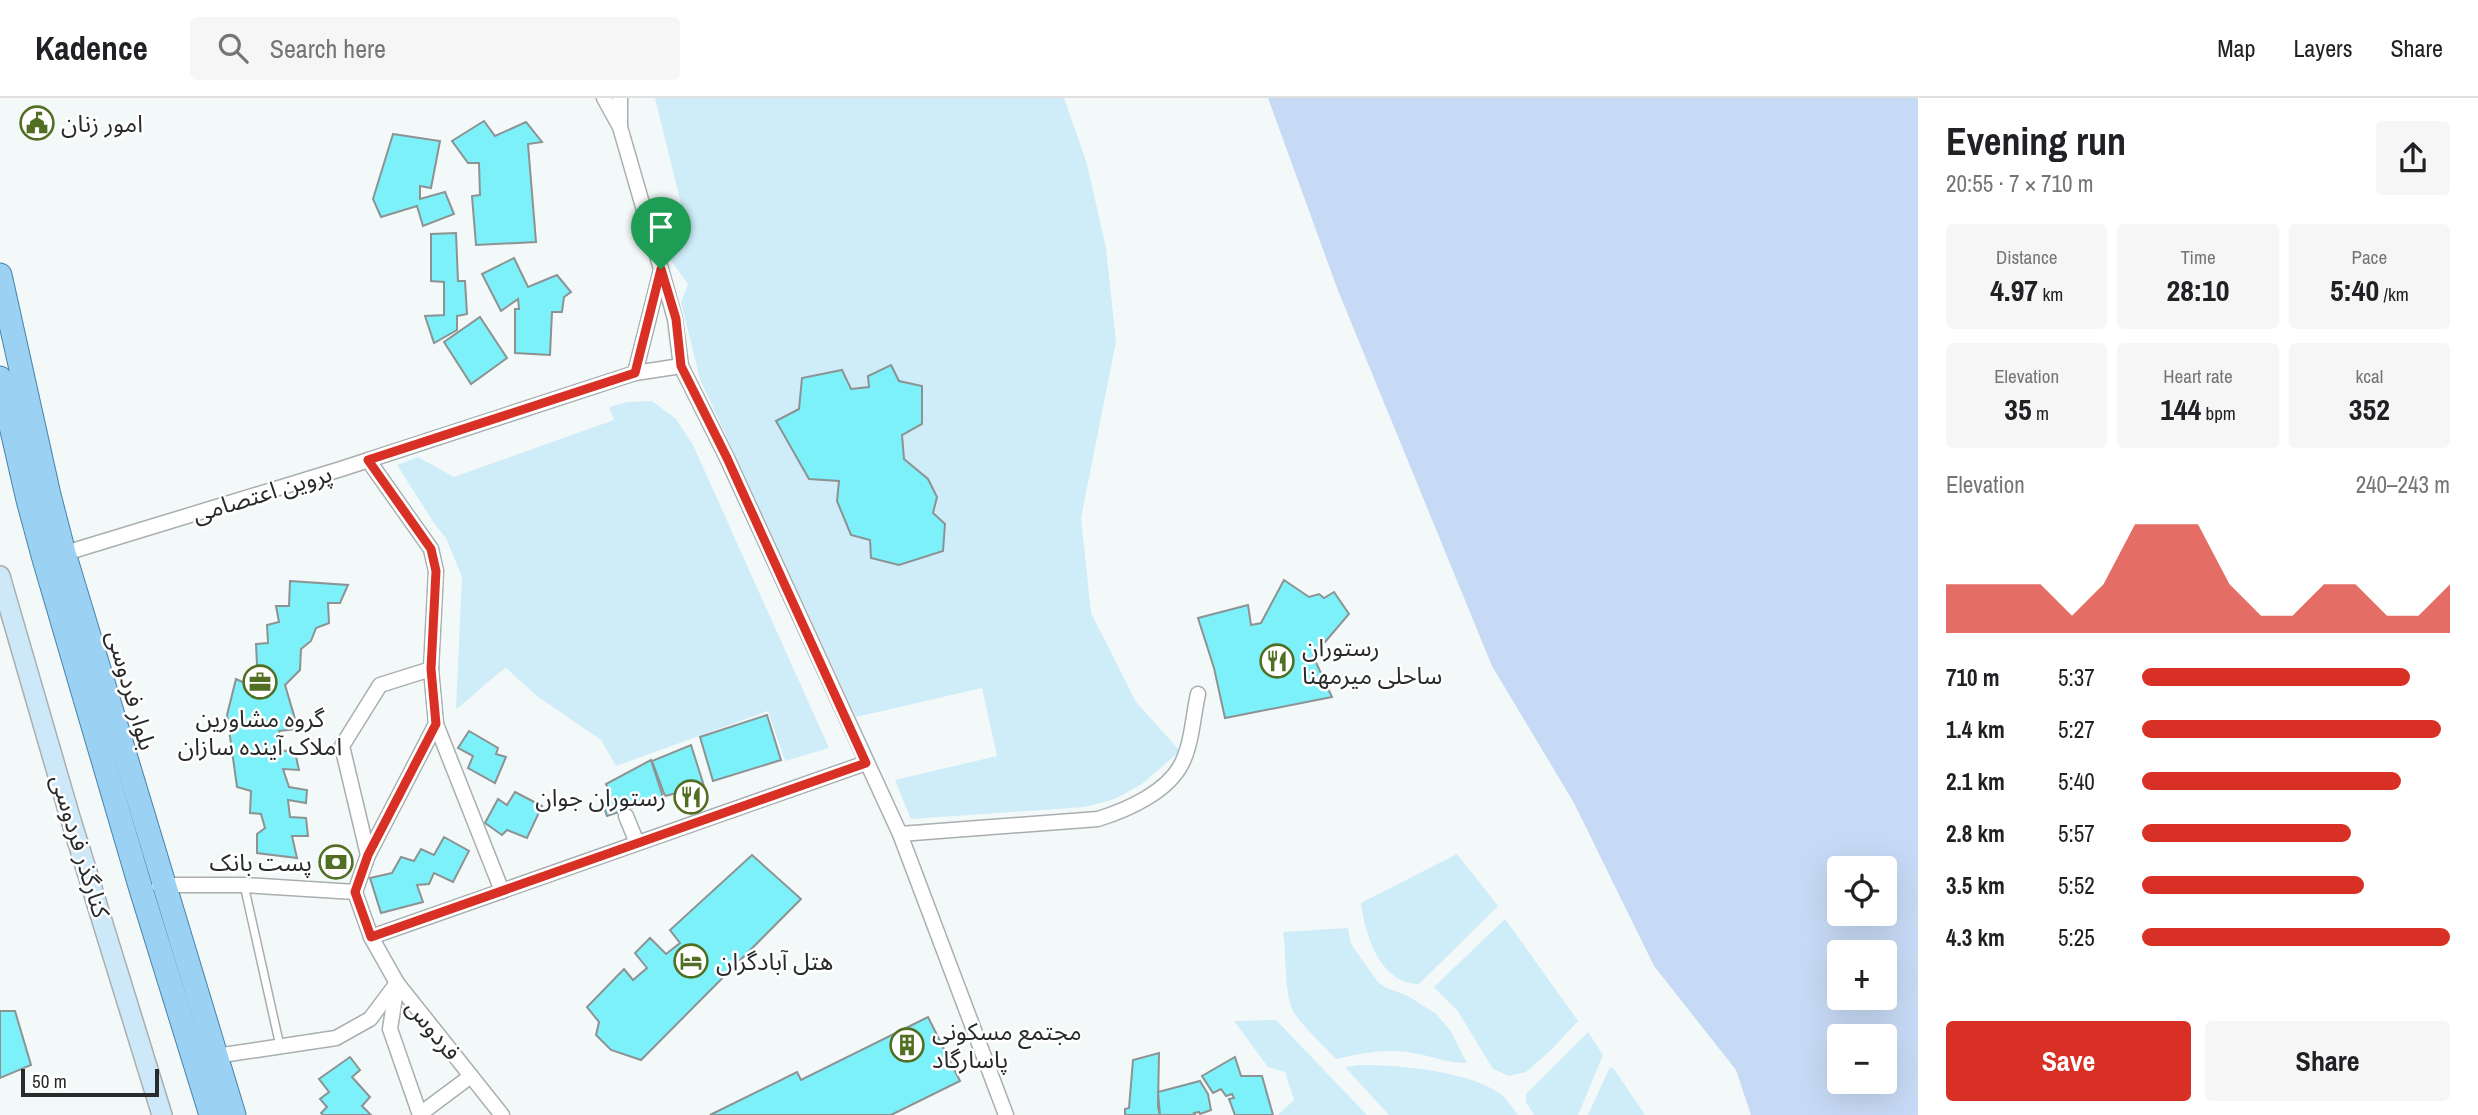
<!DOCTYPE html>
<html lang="en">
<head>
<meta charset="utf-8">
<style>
	:root { --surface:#fff; --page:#f6f6f6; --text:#202124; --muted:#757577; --line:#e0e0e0; --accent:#d93025 }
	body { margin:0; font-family:"Archivo Narrow","Noto Sans Arabic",sans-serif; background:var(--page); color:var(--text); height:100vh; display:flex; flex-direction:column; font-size:26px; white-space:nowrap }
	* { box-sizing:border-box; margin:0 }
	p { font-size:23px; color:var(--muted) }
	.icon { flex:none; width:38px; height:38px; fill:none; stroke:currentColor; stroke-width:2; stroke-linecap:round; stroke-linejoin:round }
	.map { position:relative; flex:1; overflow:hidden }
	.details { display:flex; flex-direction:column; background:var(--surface); width:560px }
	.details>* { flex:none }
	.fabs { position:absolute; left:1827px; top:758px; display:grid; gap:14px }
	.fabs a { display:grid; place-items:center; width:70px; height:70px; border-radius:7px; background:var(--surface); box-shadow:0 7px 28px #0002; font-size:35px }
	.scale { position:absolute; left:21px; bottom:18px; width:138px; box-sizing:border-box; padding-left:7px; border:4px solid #292a2b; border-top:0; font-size:19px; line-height:24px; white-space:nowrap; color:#292a2b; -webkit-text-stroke:5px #fff; paint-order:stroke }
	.pin { position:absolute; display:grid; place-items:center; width:60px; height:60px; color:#fff; margin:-72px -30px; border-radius:50% 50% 50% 0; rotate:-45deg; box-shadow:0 0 7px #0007 }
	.pin .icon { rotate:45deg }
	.round { display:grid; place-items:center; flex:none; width:74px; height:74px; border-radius:7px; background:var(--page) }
	.overview { display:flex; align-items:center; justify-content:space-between; height:119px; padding:0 28px }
	h1 { font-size:38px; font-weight:700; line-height:52px }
	.figures { display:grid; grid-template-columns:repeat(3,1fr); gap:10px; height:119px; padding:7px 28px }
	.figures div { display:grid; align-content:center; border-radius:7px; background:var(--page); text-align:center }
	.figures b { font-size:30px; font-weight:700 }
	.figures small { font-size:19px; font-weight:400 }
	.figures p { font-size:19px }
	.chart { height:196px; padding:14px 28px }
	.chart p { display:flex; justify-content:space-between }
	.chart svg { width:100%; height:126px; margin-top:7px; fill:var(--accent); opacity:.7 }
	.button { display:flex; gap:14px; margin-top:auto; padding:14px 28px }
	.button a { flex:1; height:80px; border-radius:7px; background:var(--accent); color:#fff; font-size:28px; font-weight:700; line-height:80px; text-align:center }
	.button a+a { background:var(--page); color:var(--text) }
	ul { padding:0 28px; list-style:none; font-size:23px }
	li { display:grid; grid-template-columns:112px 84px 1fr; align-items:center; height:52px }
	li i { height:18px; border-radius:9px; background:var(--accent) }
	header { display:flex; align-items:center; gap:42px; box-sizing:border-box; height:98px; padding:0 35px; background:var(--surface); border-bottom:2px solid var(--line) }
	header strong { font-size:33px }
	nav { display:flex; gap:38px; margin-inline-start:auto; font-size:24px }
	.search { width:490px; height:63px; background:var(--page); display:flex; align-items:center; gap:18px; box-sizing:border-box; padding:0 24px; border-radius:7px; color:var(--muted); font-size:26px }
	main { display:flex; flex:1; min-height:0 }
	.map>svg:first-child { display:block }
	.green { fill:#ceedf8 }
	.water { fill:#c7daf5; fill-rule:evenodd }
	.building { fill:#7cf1fa; stroke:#8d9292; stroke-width:2 }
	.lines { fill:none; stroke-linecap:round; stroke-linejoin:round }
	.lane-casing { stroke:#a9aeaf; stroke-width:10 }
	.street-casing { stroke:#a9aeaf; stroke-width:17 }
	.secondary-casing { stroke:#a9aeaf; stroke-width:22 }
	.primary-casing { stroke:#4882a8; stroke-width:25 }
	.lane { stroke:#fff; stroke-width:7 }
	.street { stroke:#fff; stroke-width:14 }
	.secondary { stroke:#cde8f9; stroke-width:19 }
	.primary { stroke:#9bd1f3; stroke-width:23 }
	.route-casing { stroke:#fff; stroke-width:14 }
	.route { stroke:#d93025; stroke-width:9 }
	.labels { text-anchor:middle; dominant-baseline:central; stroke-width:5; stroke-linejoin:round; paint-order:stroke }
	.poi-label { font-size:24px; fill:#292a2b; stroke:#fff; text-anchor:start }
	.street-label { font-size:24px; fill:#292a2b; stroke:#fff }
</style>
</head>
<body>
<header>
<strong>Kadence</strong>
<div class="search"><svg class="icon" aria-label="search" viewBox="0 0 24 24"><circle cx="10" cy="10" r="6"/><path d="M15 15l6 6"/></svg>Search here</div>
<nav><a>Map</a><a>Layers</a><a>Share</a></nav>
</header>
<main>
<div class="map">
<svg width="1918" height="1017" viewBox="0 0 1918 1017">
	<rect width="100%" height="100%" fill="#f3f8f9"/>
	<g class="green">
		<path d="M655,0H1064L1087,66L1106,150L1116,244L1081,420L1091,515L1136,604L1180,653L1142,686L1115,701L1085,709L911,721L895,682L997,658L982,590L856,619L700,281L681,204L688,186L664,153L689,139Z"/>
		<path d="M652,303L676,321L693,347L829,650L785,663L768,613L616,668L601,642L537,598L506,570C488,582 474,598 456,611L462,479L446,440L436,428L397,367L418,359L454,379L614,322L609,309L627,304Z"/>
		<path d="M1457,756L1498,808L1419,886C1380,886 1365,837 1361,805Z"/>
		<path d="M1505,821L1578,923L1552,951L1526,974L1509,978L1493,971L1457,912L1434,889Z"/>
		<path d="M1348,830L1351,846L1377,883L1386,890L1406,897L1435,915L1450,932L1467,965C1448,965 1431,958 1413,955C1386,950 1362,955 1336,961C1323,947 1306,932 1295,916C1283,898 1287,856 1283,834Z"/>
		<path d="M1276,922L1367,1017H1278L1294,1002L1285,974L1268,969L1234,923Z"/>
		<path d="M1588,934L1603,957L1578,1017H1534L1526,1004V996Z"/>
		<path d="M1360,967C1398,967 1475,973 1504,999C1509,1004 1513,1011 1518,1017H1389L1345,969Z"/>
		<path d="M1610,969L1614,971L1645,1017H1588Z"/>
	</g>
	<path class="water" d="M1268,0H1918V1017H1751L1736,972L1654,868L1574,705L1492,568L1337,190ZM1839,770H1885V816H1839ZM1839,854H1885V900H1839ZM1839,938H1885V984H1839Z"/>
	<g class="building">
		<path d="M484,23L495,38L526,24L542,44L528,46L536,144L476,147L472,98L480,97L479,65H468L452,43Z"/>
		<path d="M393,36L440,43L431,90L420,88V101L445,94L454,116L423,128L417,108L381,119L373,101Z"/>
		<path d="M456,135L458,183H465L467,216L457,218V232L434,245L425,218L444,217V184L431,183V136Z"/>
		<path d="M514,160L528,189L557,177L571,194L564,199L562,214H552L550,257L515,255V211H519L518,201L501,213L482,176Z"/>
		<path d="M480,219L507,260L471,286L444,244Z"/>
		<path d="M891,267L899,283L922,288V326L902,337L904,361L928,381L937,399L933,415L945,426L943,453L899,467L871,460L870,442L851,437L837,403L839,383L809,381L776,323L799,311L802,280L842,272L851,291L869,289L868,278Z"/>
		<path d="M1284,482L1309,499L1319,496L1324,500L1334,494L1349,516L1313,558L1332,599L1225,620L1214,570L1198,520L1248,507L1251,527L1261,525Z"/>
		<path d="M290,483L348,487L340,505H328L329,525L316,530L311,543L301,551L300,572L285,587L298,631L279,633V652L295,654L299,672L283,671L289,689L307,692L306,705L288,702L290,719L306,720L308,738H292L297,760L257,755V736L265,730L261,716L250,715L251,693L237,689L227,617L236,581L249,587L257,567L256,546L268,545L267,527L279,524L276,508H289Z"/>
		<path d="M767,617L781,662L713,683L700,639Z"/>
		<path d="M469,633L498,650L496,656L506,659L495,685L468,670L473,658L458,650Z"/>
		<path d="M691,647L704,688L665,698L652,663Z"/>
		<path d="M651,662L663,699L607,718L601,701L611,700L606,686Z"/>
		<path d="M515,694L542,708L527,740L507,732L502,737L485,725L498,701L507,707Z"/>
		<path d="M444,739L469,753L453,784L434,775L429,786L417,787L423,804L381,815L370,780L392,775L401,759L414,763L421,751L434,757Z"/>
		<path d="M752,757L801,801L641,962L611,952L596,937L599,924L587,909L624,871L633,882L647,870L635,855L650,840L666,856L680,845L670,832Z"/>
		<path d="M0,913H15L31,967L0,980Z"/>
		<path d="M928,919L960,983L891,1017H710L797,974L801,982Z"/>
		<path d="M1159,955L1158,1009L1160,1017H1125V1011L1129,1010L1133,962Z"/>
		<path d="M350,959L360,972L352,979L370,999L362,1008L371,1017H323L321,1015L327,1009L320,1001L329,994L319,981Z"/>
		<path d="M1235,959L1241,978H1262L1273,1017H1235L1229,1001L1234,1000L1232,996L1226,998L1221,991L1213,995L1202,978Z"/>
		<path d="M1200,983L1208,996L1211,1012L1200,1016L1199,1014L1194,1015L1195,1017H1160L1158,994Z"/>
	</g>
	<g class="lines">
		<defs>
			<path id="lane" d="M244,787L280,948"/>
			<g id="street">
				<path d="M604,0L620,29L661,171L675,221L681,268L727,360L900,736L1006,1017"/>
				<path d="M620,0V27"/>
				<path d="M635,275L661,172"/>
				<path d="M368,362L431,451L436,473L431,571L436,626L368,757L355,794L371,839L397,885L502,1017"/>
				<path d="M59,457L341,371L635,275L681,268"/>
				<path d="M436,626L502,793"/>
				<path d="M626,718L637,745"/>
				<path d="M900,736L1098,721C1127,712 1168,694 1182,665C1192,645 1193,618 1198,596"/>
				<path d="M368,757L342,648L380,587L431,571"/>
				<path d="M159,787H244L355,794"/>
				<path d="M371,839L866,665"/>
				<path d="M397,886L390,931L420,1017"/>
				<path d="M216,958L336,940L370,921L397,885"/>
				<path d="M420,1016L471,978"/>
			</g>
			<path id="secondary" d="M0,478L70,719L162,1017"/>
			<g id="primary">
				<path d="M0,177L49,397L64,455L234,1017"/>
				<path d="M0,280L28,402L44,461L140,788L211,1017"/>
			</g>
		</defs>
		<use href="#lane" class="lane-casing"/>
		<use href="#street" class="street-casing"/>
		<use href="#secondary" class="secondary-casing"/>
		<use href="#primary" class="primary-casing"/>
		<use href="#lane" class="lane"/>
		<use href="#street" class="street"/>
		<use href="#secondary" class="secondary"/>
		<use href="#primary" class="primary"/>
	</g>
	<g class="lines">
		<defs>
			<path id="route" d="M661,171L676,221L681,268L727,360L866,665L371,839L355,794L368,757L436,626L431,571L436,473L431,451L368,362L635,275Z"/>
		</defs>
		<use href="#route" class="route-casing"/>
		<use href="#route" class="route"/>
	</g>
	<defs>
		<symbol id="civic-ring" viewBox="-11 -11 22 22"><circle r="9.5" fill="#fff" stroke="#516e23" stroke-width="1.5"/><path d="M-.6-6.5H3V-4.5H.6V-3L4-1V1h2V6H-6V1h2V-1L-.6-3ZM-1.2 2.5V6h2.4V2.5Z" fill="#516e23"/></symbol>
		<symbol id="restaurant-ring" viewBox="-11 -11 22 22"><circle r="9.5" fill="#fff" stroke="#516e23" stroke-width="1.5"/><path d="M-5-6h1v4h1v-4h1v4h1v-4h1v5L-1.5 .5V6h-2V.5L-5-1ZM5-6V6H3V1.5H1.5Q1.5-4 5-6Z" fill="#516e23"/></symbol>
		<symbol id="office-ring" viewBox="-11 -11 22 22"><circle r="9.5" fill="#fff" stroke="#516e23" stroke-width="1.5"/><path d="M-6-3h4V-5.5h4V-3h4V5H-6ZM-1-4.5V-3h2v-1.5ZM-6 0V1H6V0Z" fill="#516e23"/></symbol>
		<symbol id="bank-ring" viewBox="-11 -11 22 22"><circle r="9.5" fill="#fff" stroke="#516e23" stroke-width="1.5"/><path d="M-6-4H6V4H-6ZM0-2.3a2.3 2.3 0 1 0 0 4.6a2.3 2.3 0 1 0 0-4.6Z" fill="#516e23"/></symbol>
		<symbol id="hotel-ring" viewBox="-11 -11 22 22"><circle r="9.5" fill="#fff" stroke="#516e23" stroke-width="1.5"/><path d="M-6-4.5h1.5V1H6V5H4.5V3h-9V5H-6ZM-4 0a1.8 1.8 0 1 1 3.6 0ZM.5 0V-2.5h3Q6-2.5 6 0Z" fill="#516e23"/></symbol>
		<symbol id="building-ring" viewBox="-11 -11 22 22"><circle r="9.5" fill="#fff" stroke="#516e23" stroke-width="1.5"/><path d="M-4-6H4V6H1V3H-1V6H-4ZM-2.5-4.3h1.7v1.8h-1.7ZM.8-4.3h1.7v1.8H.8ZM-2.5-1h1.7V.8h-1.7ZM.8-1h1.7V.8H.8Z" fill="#516e23"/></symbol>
	</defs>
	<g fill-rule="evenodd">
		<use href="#civic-ring" x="18" y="6" width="38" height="38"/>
		<use href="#restaurant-ring" x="1258" y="544" width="38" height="38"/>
		<use href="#office-ring" x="241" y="565" width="38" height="38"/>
		<use href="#restaurant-ring" x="672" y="680" width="38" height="38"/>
		<use href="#bank-ring" x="317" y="745" width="38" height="38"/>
		<use href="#hotel-ring" x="672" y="844" width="38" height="38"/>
		<use href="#building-ring" x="888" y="928" width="38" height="38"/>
	</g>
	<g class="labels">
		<g class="poi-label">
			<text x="61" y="25">امور زنان</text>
			<text x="1302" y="549">رستوران<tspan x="1302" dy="28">ساحلی میرمهنا</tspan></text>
			<text x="260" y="620" text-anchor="middle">گروه مشاورین<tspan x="260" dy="28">املاک آینده سازان</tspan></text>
			<text x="666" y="699" text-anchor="end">رستوران جوان</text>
			<text x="312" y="764" text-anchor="end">پست بانک</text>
			<text x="716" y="863">هتل آبادگران</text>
			<text x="932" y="933">مجتمع مسکونی<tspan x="932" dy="28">پاسارگاد</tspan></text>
		</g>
		<g class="street-label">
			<text transform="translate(262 395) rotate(-17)">پروین اعتصامی</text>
			<text transform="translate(132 592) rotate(74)">بلوار فردوسی</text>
			<text transform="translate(81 748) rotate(73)">کنارگذر فردوسی</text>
			<text transform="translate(434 931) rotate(51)">فردوس</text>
		</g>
	</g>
</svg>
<div class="fabs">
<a><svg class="icon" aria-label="locate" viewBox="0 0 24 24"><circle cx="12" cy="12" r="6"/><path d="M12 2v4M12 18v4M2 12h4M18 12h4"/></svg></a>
<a>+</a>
<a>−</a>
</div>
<div class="scale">50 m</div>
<div class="pin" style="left:661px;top:171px;background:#1e9e55"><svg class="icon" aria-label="arrive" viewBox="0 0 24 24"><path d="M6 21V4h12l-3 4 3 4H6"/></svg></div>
</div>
<section class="details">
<div class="overview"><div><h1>Evening run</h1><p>20:55 · 7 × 710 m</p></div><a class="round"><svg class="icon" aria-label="share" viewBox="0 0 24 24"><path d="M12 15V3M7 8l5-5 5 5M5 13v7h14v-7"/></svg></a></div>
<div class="figures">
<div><p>Distance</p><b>4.97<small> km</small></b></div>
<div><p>Time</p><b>28:10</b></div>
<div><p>Pace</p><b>5:40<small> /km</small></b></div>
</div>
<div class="figures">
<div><p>Elevation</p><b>35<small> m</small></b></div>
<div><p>Heart rate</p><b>144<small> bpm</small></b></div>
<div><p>kcal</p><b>352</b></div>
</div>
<div class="chart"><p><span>Elevation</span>240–243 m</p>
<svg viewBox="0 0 160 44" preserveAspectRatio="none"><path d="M0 44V27L10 27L20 27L30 27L40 38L50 27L60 6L70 6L80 6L90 27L100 38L110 38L120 27L130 27L140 38L150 38L160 27V44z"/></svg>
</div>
<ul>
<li><b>710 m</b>5:37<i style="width:87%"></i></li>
<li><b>1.4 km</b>5:27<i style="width:97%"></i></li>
<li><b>2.1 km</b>5:40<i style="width:84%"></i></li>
<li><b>2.8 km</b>5:57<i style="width:68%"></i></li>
<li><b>3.5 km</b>5:52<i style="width:72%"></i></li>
<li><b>4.3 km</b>5:25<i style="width:100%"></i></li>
</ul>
<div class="button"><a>Save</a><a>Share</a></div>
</section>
</main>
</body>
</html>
